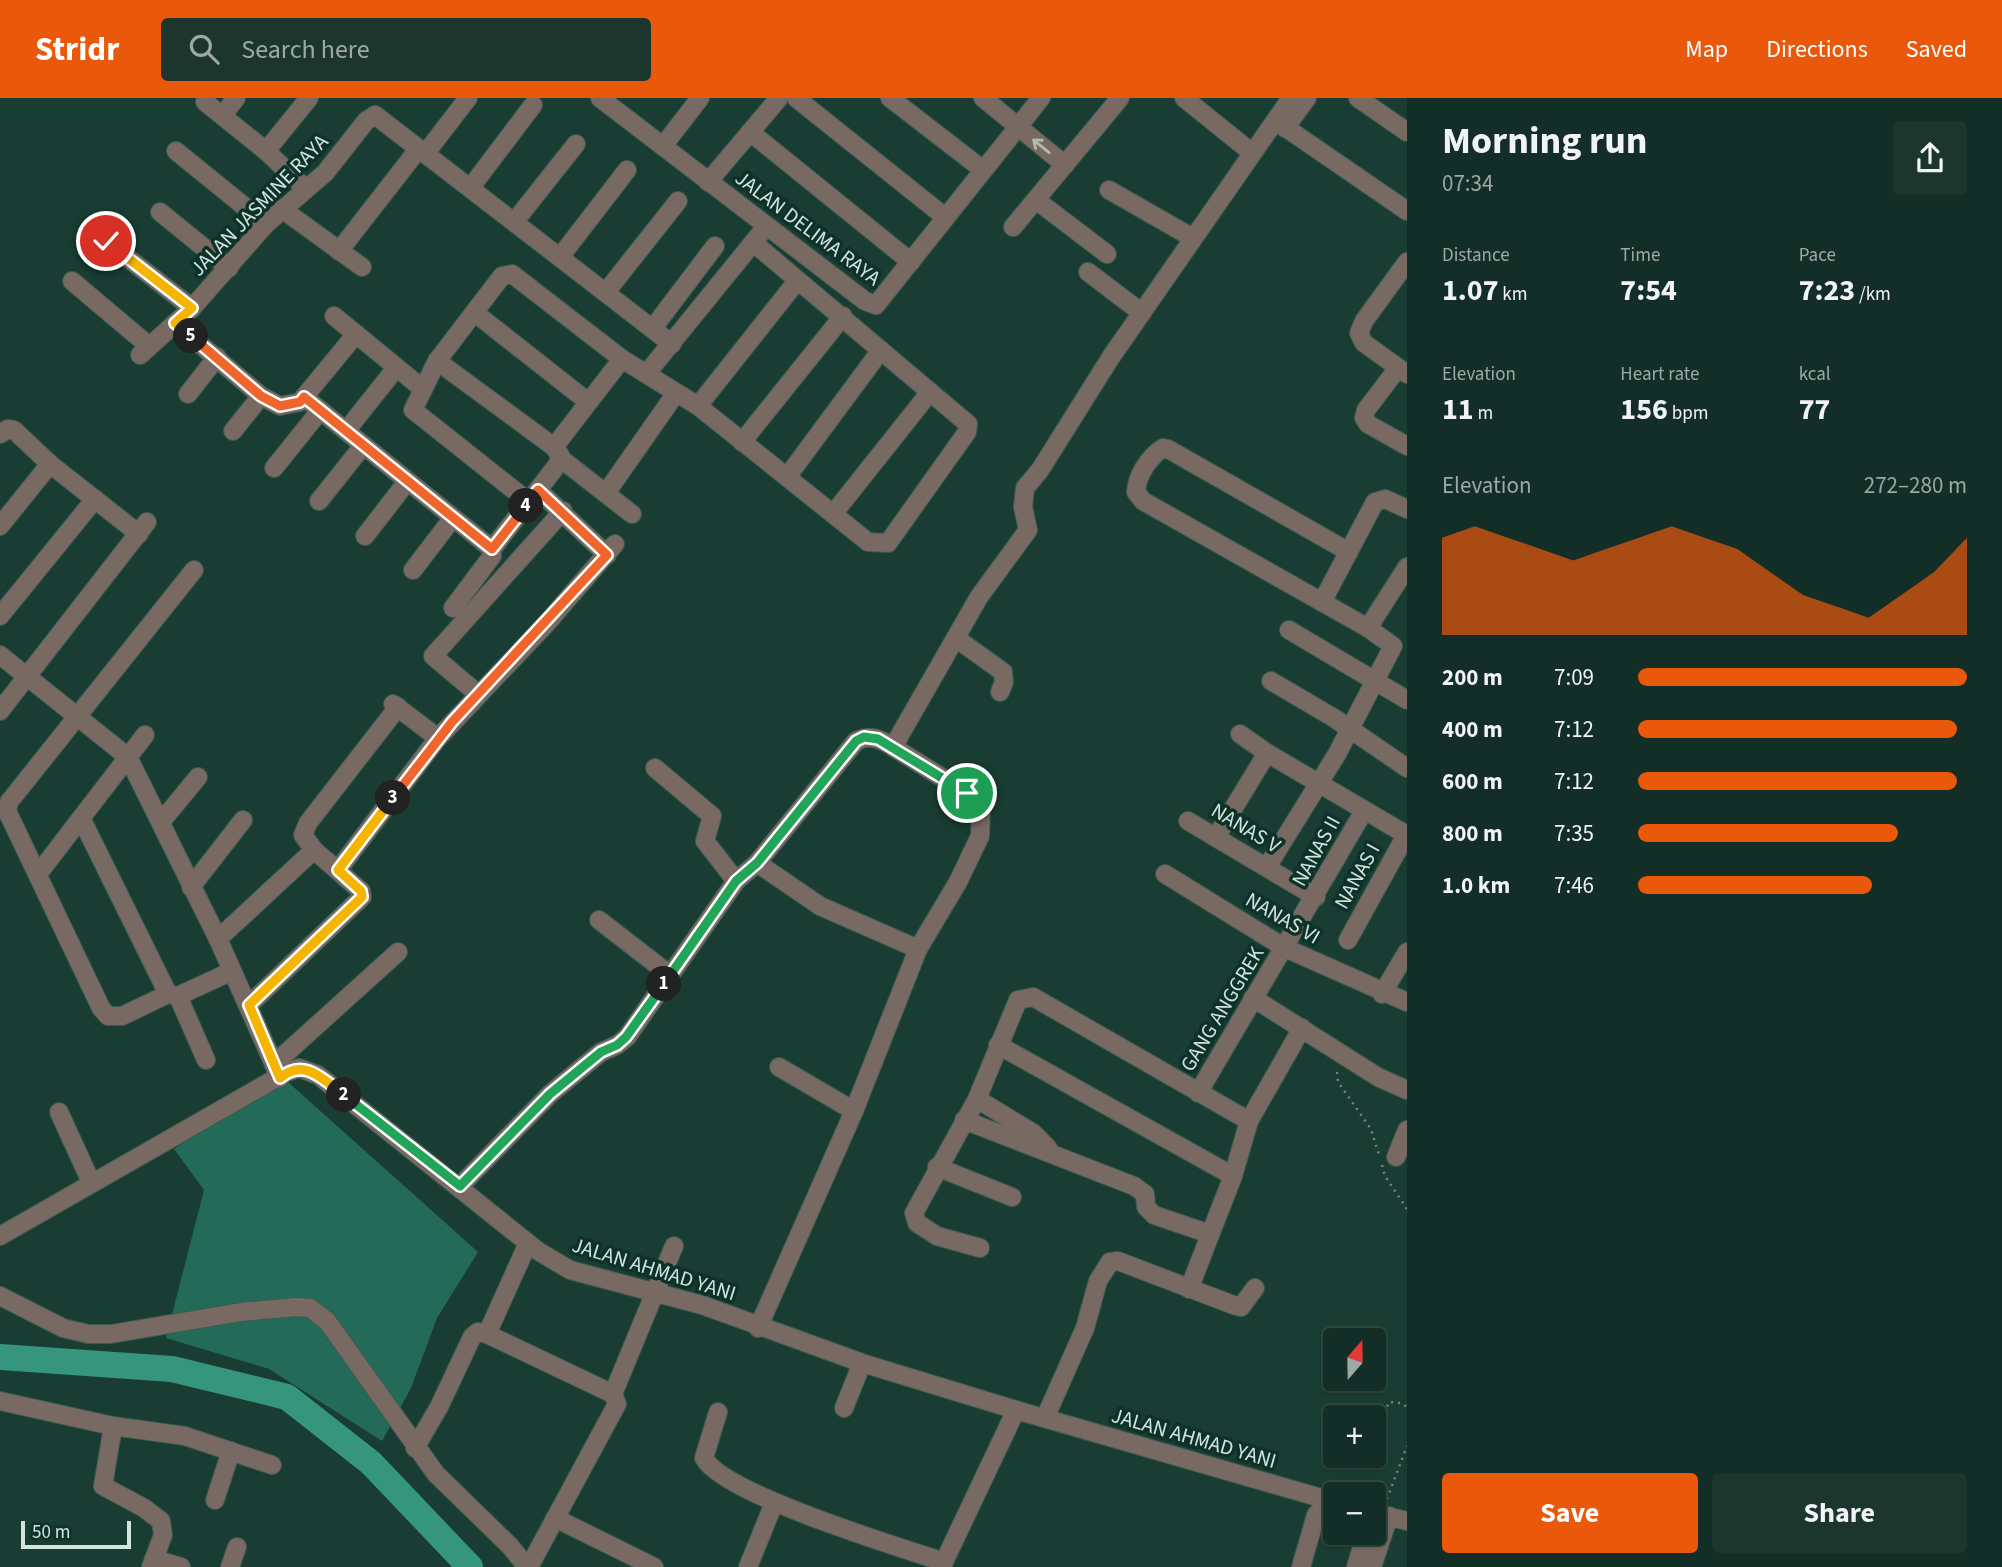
<!DOCTYPE html>
<html lang="en">
<head>
<meta charset="utf-8">
<style>
	:root { --surface:#132e26; --page:#1c362e; --text:#f1f3f6; --muted:#9da8a7; --line:#324a43; --accent:#ea580c }
	body { margin:0; font-family:"Source Sans 3",sans-serif; background:var(--page); color:var(--text); height:100vh; display:flex; flex-direction:column; font-size:26px; white-space:nowrap }
	* { box-sizing:border-box; margin:0 }
	p { font-size:23px; color:var(--muted) }
	.icon { flex:none; width:38px; height:38px; fill:none; stroke:currentColor; stroke-width:2; stroke-linecap:round; stroke-linejoin:round }
	.map { position:relative; flex:1; overflow:hidden }
	.details { display:flex; flex-direction:column; background:var(--surface); width:595px }
	.details>* { flex:none }
	.needle { width:46px; rotate:20deg }
	.buttons { position:absolute; left:1323px; top:1230px; display:grid; gap:14px }
	.buttons a { display:grid; place-items:center; width:63px; height:63px; border-radius:7px; background:var(--surface); box-shadow:0 2px 5px #0004,0 0 0 2px var(--line); font-size:35px }
	.scale { position:absolute; left:21px; bottom:18px; width:110px; box-sizing:border-box; padding-left:7px; border:4px solid #d2e5df; border-top:0; font-size:19px; line-height:24px; white-space:nowrap; color:#d2e5df; -webkit-text-stroke:5px #0e3229; paint-order:stroke }
	.pin { position:absolute; display:grid; place-items:center; width:60px; height:60px; color:#fff; margin:-30px; border:4px solid #fff; border-radius:50%; box-shadow:0 2px 7px #0007 }
	.km { position:absolute; width:35px; height:35px; margin:-18px; border-radius:50%; background:#222; color:#fff; font-size:19px; line-height:35px; text-align:center }
	.round { display:grid; place-items:center; flex:none; width:74px; height:74px; border-radius:7px; background:var(--page) }
	.overview { display:flex; align-items:center; justify-content:space-between; height:119px; padding:0 35px }
	h1 { font-size:38px; font-weight:700; line-height:52px }
	.metrics { display:grid; grid-template-columns:repeat(3,1fr); gap:10px; height:119px; padding:7px 35px }
	.metrics div { display:grid; align-content:center }
	.metrics b { font-size:30px; font-weight:700 }
	.metrics small { font-size:19px; font-weight:400 }
	.metrics p { font-size:19px }
	.chart { height:196px; padding:14px 35px }
	.chart p { display:flex; justify-content:space-between }
	.chart svg { width:100%; height:126px; margin-top:7px; fill:var(--accent); opacity:.7 }
	.button { display:flex; gap:14px; margin-top:auto; padding:14px 35px }
	.button a { flex:1; height:80px; border-radius:7px; background:var(--accent); color:#fff; font-size:28px; font-weight:700; line-height:80px; text-align:center }
	.button a+a { background:var(--page); color:var(--text) }
	ul { padding:0 35px; list-style:none; font-size:23px }
	li { display:grid; grid-template-columns:112px 84px 1fr; align-items:center; height:52px }
	li i { height:18px; border-radius:9px; background:var(--accent) }
	header { display:flex; align-items:center; gap:42px; box-sizing:border-box; height:98px; padding:0 35px; background:var(--accent); color:#fff }
	header strong { font-size:33px }
	nav { display:flex; gap:38px; margin-inline-start:auto; font-size:24px }
	.search { width:490px; height:63px; background:var(--page); display:flex; align-items:center; gap:18px; box-sizing:border-box; padding:0 24px; border-radius:7px; color:var(--muted); font-size:26px }
	main { display:flex; flex:1; min-height:0 }
	.map>svg:first-child { display:block }
	.green { fill:#236b58 }
	.lines { fill:none; stroke-linecap:round; stroke-linejoin:round }
	.river { stroke:#35967d; stroke-width:26 }
	.minor-casing { stroke:#3a5b52; stroke-width:20 }
	.path { stroke:#6e8a82; stroke-width:2.5; stroke-dasharray:2 5; stroke-linecap:butt }
	.minor { stroke:#786a63; stroke-width:18 }
	.oneway { stroke:#b2bab4 }
	.split-1-casing { stroke:#fff; stroke-width:14 }
	.split-2-casing { stroke:#fff; stroke-width:14 }
	.split-3-casing { stroke:#fff; stroke-width:14 }
	.split-4-casing { stroke:#fff; stroke-width:14 }
	.split-5-casing { stroke:#fff; stroke-width:14 }
	.split-6-casing { stroke:#fff; stroke-width:14 }
	.split-1 { stroke:#22a559; stroke-width:9 }
	.split-2 { stroke:#22a559; stroke-width:9 }
	.split-3 { stroke:#f5b400; stroke-width:9 }
	.split-4 { stroke:#f0652b; stroke-width:9 }
	.split-5 { stroke:#f0652b; stroke-width:9 }
	.split-6 { stroke:#f5b400; stroke-width:9 }
	.labels { text-anchor:middle; dominant-baseline:central; stroke-width:7; stroke-linejoin:round; paint-order:stroke }
	.street-label { font-size:21px; fill:#d2e5df; stroke:#0e3229 }
</style>
</head>
<body>
<header>
<strong>Stridr</strong>
<div class="search"><svg class="icon" aria-label="search" viewBox="0 0 24 24"><circle cx="10" cy="10" r="6"/><path d="M15 15l6 6"/></svg>Search here</div>
<nav><a>Map</a><a>Directions</a><a>Saved</a></nav>
</header>
<main>
<div class="map">
<svg width="1407" height="1469" viewBox="0 0 1407 1469">
	<rect width="100%" height="100%" fill="#193d33"/>
	<path class="green" d="M279,976L478,1154L437,1220L411,1290L382,1343L269,1271L166,1240L204,1092L174,1051Z"/>
	<g class="lines">
		<path class="river" d="M0,1259L172,1271L287,1299L371,1365L470,1469"/>
		<defs>
			<g id="minor">
				<path d="M600,0L865,203L876,207L1041,0"/>
				<path d="M796,0L945,119"/>
				<path d="M890,0L982,71"/>
				<path d="M983,0L1065,67"/>
				<path d="M1184,0L1251,54"/>
				<path d="M1358,0L1407,34"/>
				<path d="M205,4L266,53L306,91"/>
				<path d="M223,17L236,0"/>
				<path d="M1276,23L1407,113"/>
				<path d="M1285,30L1307,0"/>
				<path d="M750,34L911,164"/>
				<path d="M663,48L700,0"/>
				<path d="M176,53L266,126"/>
				<path d="M266,53L309,0"/>
				<path d="M425,56L468,0"/>
				<path d="M708,84L779,0"/>
				<path d="M471,89L533,7"/>
				<path d="M1109,92L1193,140"/>
				<path d="M1036,102L1107,156"/>
				<path d="M282,111L362,169"/>
				<path d="M160,114L229,170"/>
				<path d="M515,123L576,46"/>
				<path d="M1013,129L1120,0"/>
				<path d="M106,143L192,210"/>
				<path d="M339,153L413,58"/>
				<path d="M560,159L627,72"/>
				<path d="M1407,164L1364,223L1359,235L1364,245L1407,276"/>
				<path d="M1088,174L1142,215"/>
				<path d="M72,183L149,248"/>
				<path d="M606,194L678,103"/>
				<path d="M475,215L587,303"/>
				<path d="M334,218L423,291"/>
				<path d="M175,225L261,298L280,308L300,304L356,236"/>
				<path d="M653,230L715,148"/>
				<path d="M140,257L192,210L266,126L325,75L366,23L375,17L672,246"/>
				<path d="M437,263L554,349"/>
				<path d="M1398,270L1366,312L1364,320L1368,326L1407,348"/>
				<path d="M647,275L760,136"/>
				<path d="M188,296L217,259"/>
				<path d="M304,299L492,451L558,366L560,357L554,349L622,261"/>
				<path d="M698,308L797,183"/>
				<path d="M233,333L261,298"/>
				<path d="M346,333L396,270"/>
				<path d="M0,336L8,331L14,332L50,366L139,436"/>
				<path d="M742,344L843,218"/>
				<path d="M560,360L632,416"/>
				<path d="M274,370L319,314"/>
				<path d="M787,379L881,252"/>
				<path d="M538,392L607,457"/>
				<path d="M606,395L676,295"/>
				<path d="M319,403L362,349"/>
				<path d="M529,404L413,312L437,263L502,178L512,176L622,261L698,308L868,444L888,445L967,334L968,326L755,146"/>
				<path d="M833,416L930,294"/>
				<path d="M0,428L50,366"/>
				<path d="M365,438L406,385"/>
				<path d="M194,472L9,704L7,713L101,910L108,918H122L168,896L178,898L230,874"/>
				<path d="M413,472L452,421"/>
				<path d="M1322,504L1375,404L1385,401L1407,411"/>
				<path d="M453,510L492,458V451"/>
				<path d="M0,518L95,401"/>
				<path d="M1368,530L1407,469"/>
				<path d="M1289,532L1407,602"/>
				<path d="M957,541L1003,574L1004,584L1000,594"/>
				<path d="M0,557L128,659L218,841L280,980"/>
				<path d="M1271,583L1334,620L1407,670"/>
				<path d="M478,596L433,558L563,413"/>
				<path d="M393,606L438,640"/>
				<path d="M0,613L147,424"/>
				<path d="M1240,636L1267,655L1407,737"/>
				<path d="M655,670L712,718L705,743L736,783"/>
				<path d="M81,720L168,896"/>
				<path d="M1188,723L1316,799"/>
				<path d="M161,724L198,679"/>
				<path d="M1216,739L1267,655"/>
				<path d="M757,765L820,808L918,851"/>
				<path d="M1267,769L1337,656L1393,548L1368,530L1143,403L1136,394C1137,377 1149,359 1163,350L1168,351L1349,454"/>
				<path d="M338,772L438,640L546,526L615,446"/>
				<path d="M38,776L145,637"/>
				<path d="M1165,776L1285,850L1407,904"/>
				<path d="M191,789L243,722"/>
				<path d="M599,822L670,877"/>
				<path d="M218,841L314,752"/>
				<path d="M1348,842L1406,737"/>
				<path d="M1382,896L1407,854"/>
				<path d="M178,898L206,962"/>
				<path d="M1253,900L1378,979L1407,992"/>
				<path d="M249,907L362,799L361,793L314,752L303,737L308,725L398,609"/>
				<path d="M998,947L1233,1078"/>
				<path d="M274,966L398,854"/>
				<path d="M779,969L854,1013"/>
				<path d="M1198,995L1364,713"/>
				<path d="M977,1001L1033,1035L1048,1050"/>
				<path d="M59,1014L91,1084"/>
				<path d="M964,1022L1134,1088L1145,1096L1146,1109L1154,1117L1210,1136"/>
				<path d="M1396,1059L1407,1032"/>
				<path d="M937,1069L1012,1099"/>
				<path d="M460,1088L550,996L601,954L617,947L627,939L736,783L757,765L856,643C870,636 881,641 893,649L979,499L1028,432L1023,409L1025,390L1040,372L1111,259L1291,0"/>
				<path d="M0,1138L287,974L299,970L318,977L538,1153L570,1172L702,1207L862,1265L1016,1312L1335,1404"/>
				<path d="M980,1150L937,1138L917,1125L914,1115L977,1001L1018,902L1033,899L1249,1023"/>
				<path d="M1189,1191L1233,1078L1249,1023L1302,930"/>
				<path d="M0,1198L63,1230L88,1236H111L241,1214L296,1209L310,1210L327,1223L436,1376L510,1448L527,1469"/>
				<path d="M758,1230L854,1013L918,851L958,784L980,738L981,711L975,700L893,649"/>
				<path d="M487,1236L613,1296"/>
				<path d="M0,1303L113,1328L185,1338L272,1367"/>
				<path d="M844,1310L862,1265"/>
				<path d="M718,1314L704,1360C723,1396 899,1449 944,1464L1016,1312"/>
				<path d="M1045,1320L1085,1230L1098,1183L1110,1164L1118,1163L1236,1208L1241,1209L1255,1190"/>
				<path d="M113,1328L103,1388L144,1410L161,1423L163,1437L151,1469"/>
				<path d="M415,1350L439,1309L472,1239L478,1234L487,1236L528,1145"/>
				<path d="M215,1402L231,1353"/>
				<path d="M1374,1415L1407,1423"/>
				<path d="M555,1420L654,1469"/>
				<path d="M154,1461L181,1469"/>
				<path d="M230,1469L237,1449"/>
				<path d="M529,1469L617,1306L613,1296L674,1148"/>
				<path d="M748,1469L774,1405"/>
				<path d="M1301,1469L1316,1417L1322,1410L1335,1411"/>
				<path d="M1356,1469L1366,1435"/>
				<path d="M1372,1469L1389,1418"/>
			</g>
		</defs>
		<use href="#minor" class="minor-casing"/>
		<g class="path">
			<path d="M1337,974L1338,984L1371,1031L1379,1057"/>
			<path d="M1382,1067L1385,1078L1407,1111"/>
			<path d="M1374,1341L1389,1304L1401,1305L1407,1309"/>
			<path d="M1363,1368L1367,1358"/>
			<path d="M1387,1401L1407,1348"/>
		</g>
		<use href="#minor" class="minor"/>
	</g>
	<defs><path id="oneway-shaft" d="M-6 0H5M1.5-3L5.5 0L1.5 3" fill="none" stroke-width="1.6" stroke-linecap="round" stroke-linejoin="round" transform="scale(1.75)"/></defs>
	<use class="oneway" href="#oneway-shaft" transform="translate(1041 48) rotate(-141)"/>
	<g class="lines">
		<defs>
			<path id="split-1" d="M664,886L736,783L757,765L856,643L864,639L878,641L967,695"/>
			<path id="split-2" d="M344,997L460,1088L550,996L601,954L617,947L626,939L664,886"/>
			<path id="split-3" d="M344,997C324,982 304,959 280,980L249,907L362,799L361,793L338,772L393,700"/>
			<path id="split-4" d="M393,700L452,624L607,457L538,392L526,408"/>
			<path id="split-5" d="M191,238L261,298L280,308L300,304L304,299L492,451L526,408"/>
			<path id="split-6" d="M106,143L192,210L175,225L191,238"/>
		</defs>
		<use href="#split-1" class="split-1-casing"/>
		<use href="#split-2" class="split-2-casing"/>
		<use href="#split-3" class="split-3-casing"/>
		<use href="#split-4" class="split-4-casing"/>
		<use href="#split-5" class="split-5-casing"/>
		<use href="#split-6" class="split-6-casing"/>
		<use href="#split-1" class="split-1"/>
		<use href="#split-2" class="split-2"/>
		<use href="#split-3" class="split-3"/>
		<use href="#split-4" class="split-4"/>
		<use href="#split-5" class="split-5"/>
		<use href="#split-6" class="split-6"/>
	</g>
	<g class="labels">
		<g class="street-label">
			<text transform="translate(259 107) rotate(-46)">JALAN JASMINE RAYA</text>
			<text transform="translate(808 130) rotate(37)">JALAN DELIMA RAYA</text>
			<text transform="translate(1246 730) rotate(31)">NANAS V</text>
			<text transform="translate(1316 753) rotate(-61)">NANAS II</text>
			<text transform="translate(1357 778) rotate(-61)">NANAS I</text>
			<text transform="translate(1283 820) rotate(30)">NANAS VI</text>
			<text transform="translate(1222 911) rotate(-59)">GANG ANGGREK</text>
			<text transform="translate(654 1171) rotate(17)">JALAN AHMAD YANI</text>
			<text transform="translate(1194 1340) rotate(16)">JALAN AHMAD YANI</text>
		</g>
	</g>
</svg>
<div class="buttons">
<a><svg class="needle" viewBox="-14 -14 28 28"><path d="M0-13l5 13h-10z" fill="#e53935"/><path d="M0 13l5-13h-10z" fill="#9da8a7"/></svg></a>
<a>+</a>
<a>−</a>
</div>
<div class="scale">50 m</div>
<div class="pin" style="left:967px;top:695px;background:#1e9e55"><svg class="icon" aria-label="arrive" viewBox="0 0 24 24"><path d="M6 21V4h12l-3 4 3 4H6"/></svg></div>
<div class="pin" style="left:106px;top:143px;background:#d93025"><svg class="icon" aria-label="check" viewBox="0 0 24 24"><path d="M5 12l5 5 9-10"/></svg></div>
<b class="km" style="left:664px;top:886px">1</b>
<b class="km" style="left:344px;top:997px">2</b>
<b class="km" style="left:393px;top:700px">3</b>
<b class="km" style="left:526px;top:408px">4</b>
<b class="km" style="left:191px;top:238px">5</b>
</div>
<section class="details">
<div class="overview"><div><h1>Morning run</h1><p>07:34</p></div><a class="round"><svg class="icon" aria-label="share" viewBox="0 0 24 24"><path d="M12 15V3M7 8l5-5 5 5M5 13v7h14v-7"/></svg></a></div>
<div class="metrics">
<div><p>Distance</p><b>1.07<small> km</small></b></div>
<div><p>Time</p><b>7:54</b></div>
<div><p>Pace</p><b>7:23<small> /km</small></b></div>
</div>
<div class="metrics">
<div><p>Elevation</p><b>11<small> m</small></b></div>
<div><p>Heart rate</p><b>156<small> bpm</small></b></div>
<div><p>kcal</p><b>77</b></div>
</div>
<div class="chart"><p><span>Elevation</span>272–280 m</p>
<svg viewBox="0 0 160 44" preserveAspectRatio="none"><path d="M0 44V10L10 6L20 10L30 14L40 18L50 14L60 10L70 6L80 10L90 14L100 22L110 30L120 34L130 38L140 30L150 22L160 10V44z"/></svg>
</div>
<ul>
<li><b>200 m</b>7:09<i style="width:100%"></i></li>
<li><b>400 m</b>7:12<i style="width:97%"></i></li>
<li><b>600 m</b>7:12<i style="width:97%"></i></li>
<li><b>800 m</b>7:35<i style="width:79%"></i></li>
<li><b>1.0 km</b>7:46<i style="width:71%"></i></li>
</ul>
<div class="button"><a>Save</a><a>Share</a></div>
</section>
</main>
</body>
</html>
